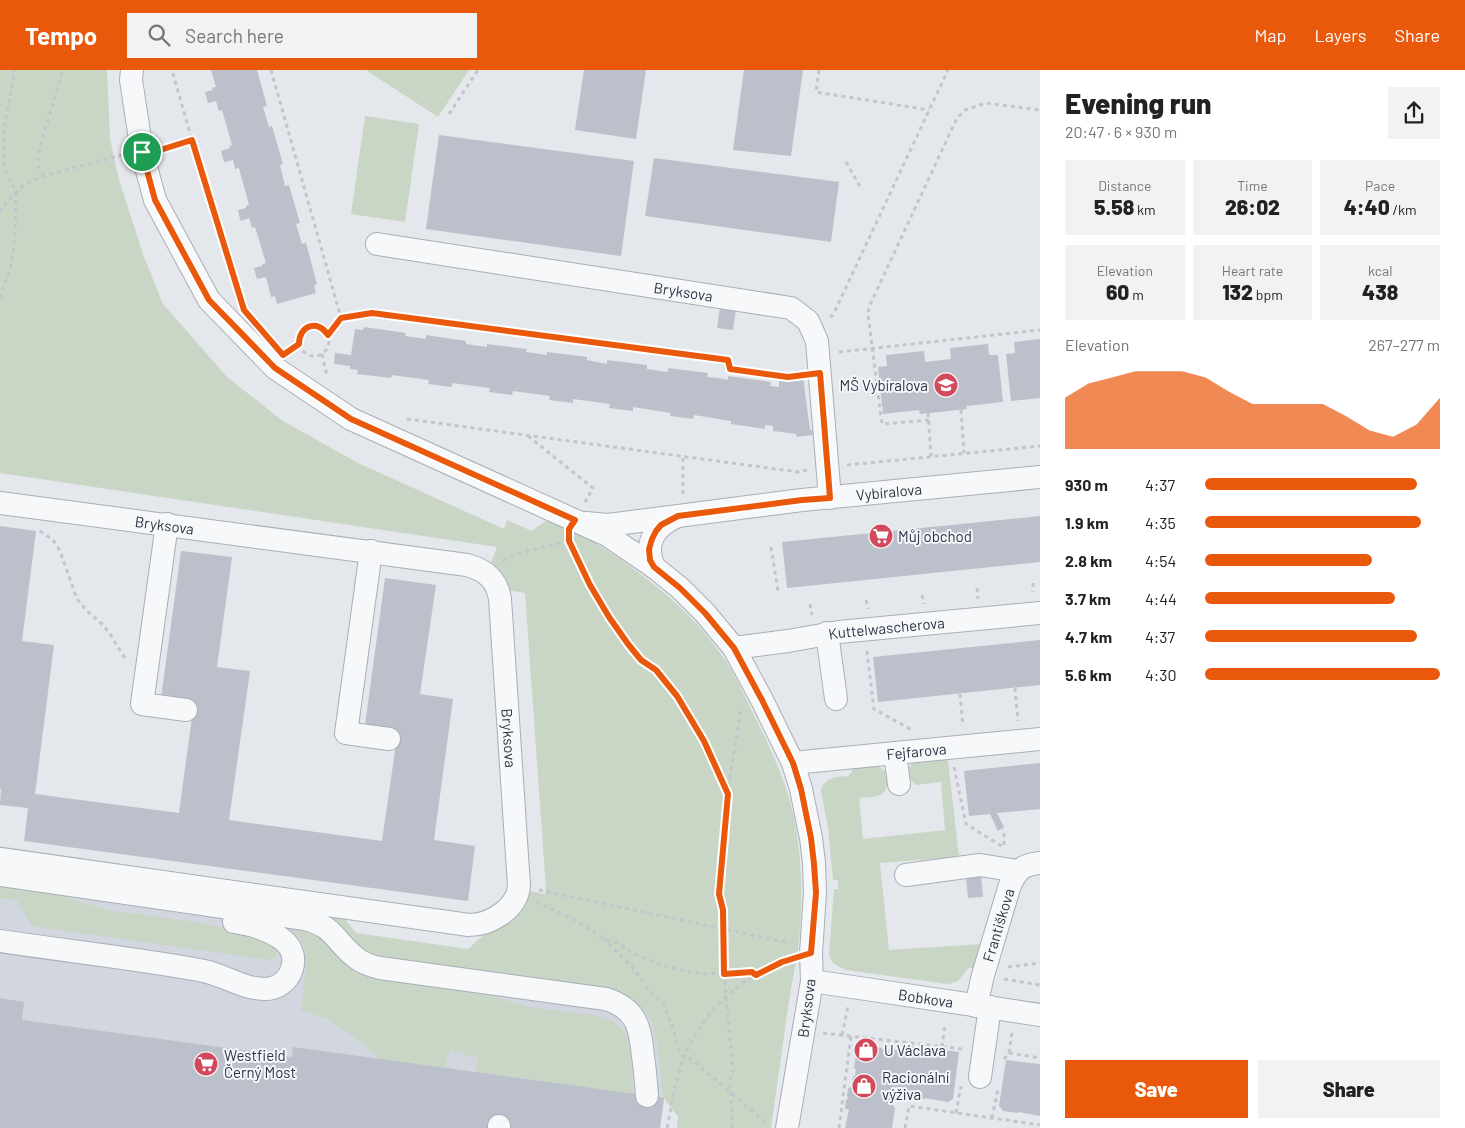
<!DOCTYPE html>
<html lang="en">
<head>
<meta charset="utf-8">
<style>
	:root { --surface:#fff; --page:#f2f2f2; --text:#222; --muted:#767676; --accent:#ea580c }
	body { margin:0; font-family:Barlow,sans-serif; background:var(--page); color:var(--text); height:100vh; display:flex; flex-direction:column; font-size:19px; white-space:nowrap }
	* { box-sizing:border-box; margin:0 }
	p { font-size:16px; color:var(--muted) }
	.icon { flex:none; width:28px; height:28px; fill:none; stroke:currentColor; stroke-width:2; stroke-linecap:round; stroke-linejoin:round }
	.map { position:relative; flex:1; overflow:hidden }
	.side { display:flex; flex-direction:column; background:var(--surface); width:425px }
	.side>* { flex:none }
	.pin { position:absolute; display:grid; place-items:center; width:42px; height:42px; color:#fff; margin:-21px; border:2px solid #fff; border-radius:50%; box-shadow:0 1px 5px #0007 }
	.round { display:grid; place-items:center; flex:none; width:52px; height:52px; border-radius:0px; background:var(--page) }
	.overview { display:flex; align-items:center; justify-content:space-between; height:85px; padding:0 25px }
	h1 { font-size:28px; font-weight:800; line-height:38px }
	.stats { display:grid; grid-template-columns:repeat(3,1fr); gap:8px; height:85px; padding:5px 25px }
	.stats div { display:grid; align-content:center; border-radius:0px; background:var(--page); text-align:center }
	.stats b { font-size:21px; font-weight:800 }
	.stats small { font-size:14px; font-weight:400 }
	.stats p { font-size:14px }
	.chart { height:140px; padding:10px 25px }
	.chart p { display:flex; justify-content:space-between }
	.chart svg { width:100%; height:90px; margin-top:5px; fill:var(--accent); opacity:.7 }
	.action { display:flex; gap:10px; margin-top:auto; padding:10px 25px }
	.action a { flex:1; height:58px; border-radius:0px; background:var(--accent); color:#fff; font-size:20px; font-weight:800; line-height:58px; text-align:center }
	.action a+a { background:var(--page); color:var(--text) }
	ul { padding:0 25px; list-style:none; font-size:16px }
	li { display:grid; grid-template-columns:80px 60px 1fr; align-items:center; height:38px }
	li i { height:12px; border-radius:6px; background:var(--accent) }
	header { display:flex; align-items:center; gap:30px; box-sizing:border-box; height:70px; padding:0 25px; background:var(--accent); color:#fff }
	header strong { font-size:24px }
	nav { display:flex; gap:28px; margin-inline-start:auto; font-size:18px }
	.search { width:350px; height:45px; background:var(--page); display:flex; align-items:center; gap:12px; box-sizing:border-box; padding:0 18px; border-radius:0px; color:var(--muted); font-size:19px }
	main { display:flex; flex:1; min-height:0 }
	.map>svg:first-child { display:block }
	.built { fill:#d2d6de }
	.green { fill:#c9d6c5 }
	.building { fill:#bbc0ca }
	.lines { fill:none; stroke-linecap:round; stroke-linejoin:round }
	.minor-casing { stroke:#a9aeb7; stroke-width:24 }
	.path { stroke:#c2c5cb; stroke-width:3; stroke-dasharray:4 4; stroke-linecap:butt }
	.minor { stroke:#f7f8fa; stroke-width:22 }
	.route-casing { stroke:#fff; stroke-width:10 }
	.route { stroke:#ea580c; stroke-width:6 }
	.labels { text-anchor:middle; dominant-baseline:central; stroke-width:4; stroke-linejoin:round; paint-order:stroke }
	.street-label { font-size:15px; fill:#2b3445; stroke:#f4f6f9 }
	.poi-label { font-size:15px; fill:#2b3445; stroke:#f4f6f9; text-anchor:start }
</style>
</head>
<body>
<header>
<strong>Tempo</strong>
<div class="search"><svg class="icon" aria-label="search" viewBox="0 0 24 24"><circle cx="10" cy="10" r="6"/><path d="M15 15l6 6"/></svg>Search here</div>
<nav><a>Map</a><a>Layers</a><a>Share</a></nav>
</header>
<main>
<div class="map">
<svg width="1040" height="1058" viewBox="0 0 1040 1058">
	<rect width="100%" height="100%" fill="#e4e7ec"/>
	<path class="built" d="M0,776L331,825L332,844L365,877L632,915L662,950L664,1028L660,1058H0Z"/>
	<g class="green">
		<path d="M0,0H107L110,69L119,110L144,187L163,234L227,307L283,351L358,393L504,459L507,450L532,461L544,452L547,451C575,455 634,498 657,517C683,538 708,564 726,591C737,608 745,627 754,645C766,669 777,693 786,718C801,762 803,813 800,860C798,884 793,907 789,931C783,973 777,1016 771,1058H677L678,1047C674,1041 668,1035 664,1028C661,1022 662,1012 661,1005C655,963 658,939 613,920L417,894L364,881L327,841L343,846L356,863L468,879L487,862L526,820L545,824L546,819L525,523L508,520L490,495L497,477L0,403Z"/>
		<path d="M366,0H469L438,47Z"/>
		<path d="M365,46L419,54L405,152L351,144Z"/>
		<path d="M946,687L948,691L959,787L880,793L889,880L982,874L975,898H969C960,906 962,913 947,914L846,900C838,896 831,894 829,885L834,819H838V810H833L828,758L821,721C824,707 837,707 848,706L852,702V697C860,697 869,694 877,696C889,699 892,719 880,725C874,728 865,727 859,728L863,769L945,760L941,712L916,715L910,709L908,699L914,691Z"/>
		<path d="M0,812C17,816 35,819 52,823C73,828 93,837 114,841C131,844 296,859 275,888L269,890L32,856L17,830L0,828Z"/>
		<path d="M303,854L335,879L525,936L602,947C608,950 614,951 619,956C634,970 632,1004 633,1024L475,1002L478,988L450,980L444,998L379,989L363,974L329,950L310,943L301,942C302,930 303,918 305,906C307,882 307,868 284,855Z"/>
	</g>
	<g class="building">
		<path d="M211,0H257L267,36L263,37L269,57L272,56L283,94L280,95L285,116L289,115L300,153L296,154L302,174L306,173L317,214L314,215L316,223L277,234L275,226L271,227L266,207L257,209L254,198L262,196V194L266,193L255,157L252,158L249,148L241,151L240,149L238,140L246,138V136L249,135L239,98L235,99L233,90L224,92L221,81L230,78L229,76L232,75L222,40L219,41L216,31L208,33L205,22L213,20L212,18L216,17Z"/>
		<path d="M584,0H646L636,69L575,60Z"/>
		<path d="M744,0H803L791,86L733,80Z"/>
		<path d="M439,65L634,91L621,186L426,159Z"/>
		<path d="M654,88L839,112L831,172L645,146Z"/>
		<path d="M720,237L736,239L733,260L717,258Z"/>
		<path d="M364,257L406,263L405,266L426,269V265L466,271V274L487,277V274L527,279L526,282L547,285V282L587,287V290L607,294V290L647,295V299L668,302V298L708,303L707,307L718,308L728,310V306L771,312L770,316L779,317V310L803,307L810,360H813V365L797,367L796,364L773,361V356L765,355V359L731,354V351L694,345L693,349L670,346L671,343L633,337V341L609,338L610,334L573,329V333L549,330L550,326L513,321L512,325L489,322L490,318L452,313V317L428,314L429,310L392,305L391,308L357,304L358,300L350,299V296L334,294L335,283L351,285L355,259L363,260Z"/>
		<path d="M1040,269V328L1011,331L1006,284L1015,283L1014,272Z"/>
		<path d="M988,274L989,285H998L1003,332L966,336L967,339L920,344L919,340L883,344L878,297L887,296L886,285L924,281L925,292L951,289L950,278Z"/>
		<path d="M1040,446V492L787,518L782,472Z"/>
		<path d="M0,456L36,461L22,571L54,575L35,724L179,743L194,632L161,628L181,481L232,487L217,597L250,601L229,750L382,771L398,660L365,655L385,508L436,515L420,624L453,629L434,770L475,776L468,831L24,771L28,738L0,735L1,719H0Z"/>
		<path d="M1040,570V615L878,632L873,587Z"/>
		<path d="M1040,693V739L997,743L1004,757L998,761L990,744L969,746L964,701Z"/>
		<path d="M981,805L983,827L968,828L966,806Z"/>
		<path d="M0,928L24,932L22,950L292,987L293,977L664,1028L660,1058H0Z"/>
		<path d="M862,975L882,978V979L900,980L901,977L903,975L959,982L953,1029L948,1032L925,1028V1029L909,1027L905,1022L893,1020L891,1033L895,1038L892,1058H845L849,1040L845,1038L846,1030L848,1028L847,1026L848,1018L852,1017L853,1006H855L856,999H854L857,978Z"/>
		<path d="M1006,990L1040,994V1046L1019,1042L1018,1043L1003,1041L999,1036Z"/>
	</g>
	<g class="lines">
		<defs>
			<g id="minor">
				<path d="M132,0L131,10L142,82L155,130L209,230L275,298L351,349L607,465L654,497L680,518L705,543L734,578L762,630L793,693L801,719L811,768L814,793L815,823L811,883L812,911L787,1058"/>
				<path id="s1" d="M377,174L791,238L808,251L817,271L830,428"/>
				<path id="s2" d="M0,433L467,495C486,500 497,510 500,529L519,816C517,839 490,855 469,855L0,789"/>
				<path id="s3" d="M586,453L608,455L802,430L1040,407"/>
				<path d="M167,454L142,634L186,640"/>
				<path d="M371,481L346,663L389,669"/>
				<path d="M654,497C643,473 655,456 678,446"/>
				<path d="M827,563L836,629"/>
				<path id="s4" d="M734,578L788,571L839,562L1040,543"/>
				<path d="M895,683L899,714"/>
				<path id="s5" d="M793,693L1040,669"/>
				<path d="M0,805L305,849C335,857 334,870 355,887C362,893 371,896 380,898L606,929C637,939 640,957 643,986C645,999 646,1012 647,1026"/>
				<path d="M906,805L980,795L1017,801"/>
				<path d="M0,871C66,881 133,888 199,900C221,903 242,919 265,919C290,919 304,887 283,870C268,859 252,855 234,852"/>
				<path id="s6" d="M812,911L1040,945"/>
				<path id="s7" d="M976,936L983,905L1010,815C1017,800 1022,795 1040,793"/>
				<path d="M980,1007L990,937"/>
				<path d="M499,1058V1056"/>
			</g>
		</defs>
		<use href="#minor" class="minor-casing"/>
		<g class="path">
			<path d="M271,0L341,248"/>
			<path d="M819,0L816,22L929,40"/>
			<path d="M449,44L478,0"/>
			<path d="M192,70L241,232"/>
			<path d="M163,79L192,70L172,0"/>
			<path d="M846,92L862,120"/>
			<path d="M43,106L38,95V84L60,10L62,0"/>
			<path d="M0,142L6,133L23,115L43,106L122,85"/>
			<path d="M0,228L10,199L13,181L15,162L16,122L4,97V59L15,0"/>
			<path d="M830,247L833,245L948,0"/>
			<circle cx="314" cy="271" r="15"/>
			<path d="M328,265L341,248L372,243L728,290L730,299L788,307L800,305"/>
			<path d="M288,282L299,274"/>
			<path d="M839,282L1040,260"/>
			<path d="M322,284L327,306"/>
			<path d="M961,340L964,383"/>
			<path d="M928,343L931,386"/>
			<path d="M407,349L798,402L807,400"/>
			<path d="M929,350L882,354L868,244L869,237L957,48L965,40L986,33L1040,40"/>
			<path d="M528,366L593,418L585,432"/>
			<path d="M847,395L1040,376"/>
			<path d="M683,424V387"/>
			<path d="M40,461L53,470L60,481L77,529L88,542L102,554L110,564L126,590"/>
			<path d="M569,471C587,510 610,558 640,588C644,593 651,596 655,600C663,607 671,618 677,626C699,657 713,691 728,724"/>
			<path d="M771,477L778,521"/>
			<path d="M503,490L523,482L568,471"/>
			<path d="M1033,513V522"/>
			<path d="M977,518L978,529"/>
			<path d="M922,525L924,534"/>
			<path d="M866,530L868,539"/>
			<path d="M810,534L812,545"/>
			<path d="M867,581L874,639L912,660"/>
			<path d="M1015,618L1018,651"/>
			<path d="M960,624L963,656"/>
			<path d="M954,697L966,754L1003,777L1005,768L1002,759"/>
			<path d="M539,820L790,873"/>
			<path d="M536,832L575,850L603,868L620,874L632,883L661,895L689,902L706,904L752,902L756,905"/>
			<path d="M603,868L632,897L651,923L663,933L672,955L679,981L684,987L691,989L763,1050L765,1055"/>
			<path d="M1008,897L1040,893"/>
			<path d="M1004,909L1040,915"/>
			<path d="M823,963L963,979"/>
			<path d="M842,965L848,936"/>
			<path d="M942,977L945,953"/>
			<path d="M1009,983L1040,988"/>
			<path d="M1004,989L1009,983L1012,962"/>
			<path d="M956,1043L961,1016"/>
			<path d="M992,1048L998,1019"/>
			<path d="M667,1058C672,1034 675,1010 684,987C702,942 744,903 790,889"/>
			<path d="M732,1058L731,1024L729,1014L733,1001L724,904L723,841L719,824L729,712L741,640L744,639"/>
			<path d="M839,1058L851,966"/>
			<path d="M905,1058L909,1036L1040,1055"/>
		</g>
		<use href="#minor" class="minor"/>
	</g>
	<g class="lines">
		<defs>
			<path id="route" d="M192,70L244,240L283,285L299,274C299,255 318,249 328,265L341,248L372,243L728,290L730,299L788,307L820,303L830,428L802,430L678,446L661,455L656,461L652,469L649,479L650,490L654,497L680,518L705,543L734,578L762,630L793,693L801,719L811,768L814,794L816,823L811,883L782,892L756,905L752,902L724,904L723,840L719,824L728,724L704,671L677,626L656,600L641,590L628,574L609,547L590,515L569,471V459L575,450L351,349L275,298L209,230L155,130L142,82L157,81Z"/>
		</defs>
		<use href="#route" class="route-casing"/>
		<use href="#route" class="route"/>
	</g>
	<defs>
		<symbol id="school-disc" viewBox="-11 -11 22 22"><circle r="9.5" fill="#d1495b" stroke="#f4f6f9"/><path d="M0-5L7-2L0 1L-7-2ZM-4 1L0 2.5L4 1V4Q0 6-4 4Z" fill="#fff"/></symbol>
		<symbol id="supermarket-disc" viewBox="-11 -11 22 22"><circle r="9.5" fill="#d1495b" stroke="#f4f6f9"/><path d="M-6-5.5h2.5l.6 2H6L4.5 2H-2.5L-4.4-4H-6ZM-1.5 3.2a1.3 1.3 0 1 0 .1 0ZM3 3.2a1.3 1.3 0 1 0 .1 0Z" fill="#fff"/></symbol>
		<symbol id="shop-disc" viewBox="-11 -11 22 22"><circle r="9.5" fill="#d1495b" stroke="#f4f6f9"/><path d="M-5-2.5h2.3a2.7 3.5 0 0 1 5.4 0H5L5.5 6h-11ZM-1.5-2.5h3a1.5 2.3 0 0 0-3 0Z" fill="#fff"/></symbol>
	</defs>
	<g fill-rule="evenodd">
		<use href="#school-disc" x="932" y="301" width="28" height="28"/>
		<use href="#supermarket-disc" x="867" y="452" width="28" height="28"/>
		<use href="#shop-disc" x="852" y="966" width="28" height="28"/>
		<use href="#supermarket-disc" x="192" y="980" width="28" height="28"/>
		<use href="#shop-disc" x="850" y="1002" width="28" height="28"/>
	</g>
	<g class="labels">
		<g class="street-label">
			<text stroke="none"><textPath href="#s1" startOffset="310">Bryksova</textPath></text>
			<text stroke="none"><textPath href="#s3" startOffset="305">Vybíralova</textPath></text>
			<text stroke="none"><textPath href="#s2" startOffset="166">Bryksova</textPath></text>
			<text stroke="none"><textPath href="#s4" startOffset="154">Kuttelwascherova</textPath></text>
			<text stroke="none"><textPath href="#s2" startOffset="661">Bryksova</textPath></text>
			<text stroke="none"><textPath href="#s5" startOffset="124">Fejfarova</textPath></text>
			<text stroke="none"><textPath href="#s7" startOffset="84">Františkova</textPath></text>
			<text stroke="none"><textPath href="#s6" startOffset="115">Bobkova</textPath></text>
			<text transform="translate(806 938) rotate(-83)">Bryksova</text>
		</g>
		<g class="poi-label">
			<text x="928" y="315" text-anchor="end">MŠ Vybíralova</text>
			<text x="898" y="466">Můj obchod</text>
			<text x="884" y="980">U Václava</text>
			<text x="224" y="985">Westfield<tspan x="224" dy="17">Černý Most</tspan></text>
			<text x="882" y="1007">Racionální<tspan x="882" dy="17">výživa</tspan></text>
		</g>
	</g>
</svg>
<div class="pin" style="left:142px;top:82px;background:#1e9e55"><svg class="icon" aria-label="arrive" viewBox="0 0 24 24"><path d="M6 21V4h12l-3 4 3 4H6"/></svg></div>
</div>
<section class="side">
<div class="overview"><div><h1>Evening run</h1><p>20:47 · 6 × 930 m</p></div><a class="round"><svg class="icon" aria-label="share" viewBox="0 0 24 24"><path d="M12 15V3M7 8l5-5 5 5M5 13v7h14v-7"/></svg></a></div>
<div class="stats">
<div><p>Distance</p><b>5.58<small> km</small></b></div>
<div><p>Time</p><b>26:02</b></div>
<div><p>Pace</p><b>4:40<small> /km</small></b></div>
</div>
<div class="stats">
<div><p>Elevation</p><b>60<small> m</small></b></div>
<div><p>Heart rate</p><b>132<small> bpm</small></b></div>
<div><p>kcal</p><b>438</b></div>
</div>
<div class="chart"><p><span>Elevation</span>267–277 m</p>
<svg viewBox="0 0 160 44" preserveAspectRatio="none"><path d="M0 44V19L10 12L20 9L30 6L40 6L50 6L60 9L70 16L80 22L90 22L100 22L110 22L120 28L130 35L140 38L150 32L160 19V44z"/></svg>
</div>
<ul>
<li><b>930 m</b>4:37<i style="width:90%"></i></li>
<li><b>1.9 km</b>4:35<i style="width:92%"></i></li>
<li><b>2.8 km</b>4:54<i style="width:71%"></i></li>
<li><b>3.7 km</b>4:44<i style="width:81%"></i></li>
<li><b>4.7 km</b>4:37<i style="width:90%"></i></li>
<li><b>5.6 km</b>4:30<i style="width:100%"></i></li>
</ul>
<div class="action"><a>Save</a><a>Share</a></div>
</section>
</main>
</body>
</html>
